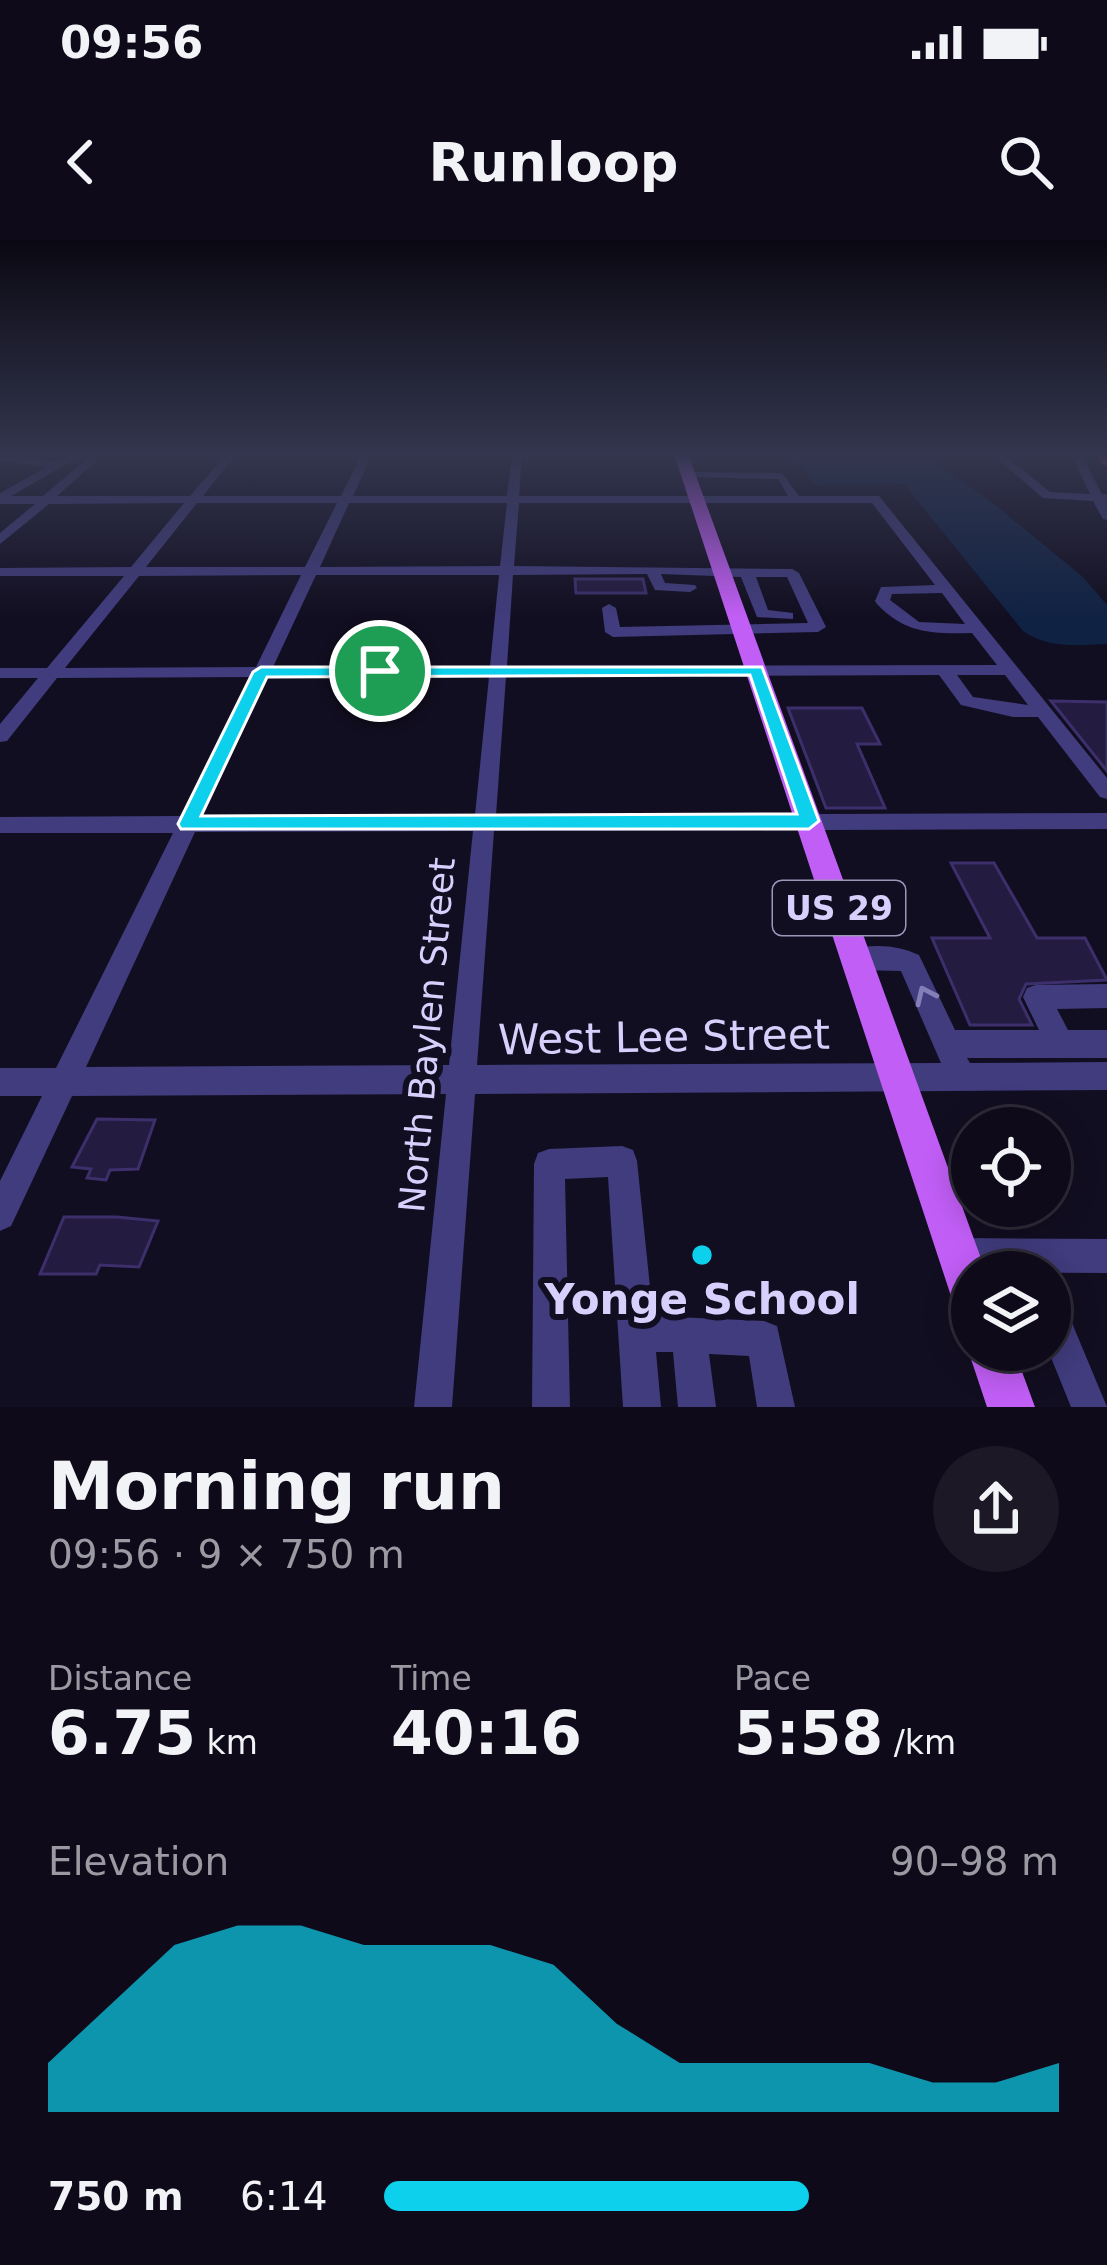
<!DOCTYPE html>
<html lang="en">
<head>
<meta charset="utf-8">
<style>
	:root { --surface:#0e0a19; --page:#1c1826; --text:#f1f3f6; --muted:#9b9aa2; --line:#2e2b38; --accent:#0dd0ec }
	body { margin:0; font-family:"DejaVu Sans",sans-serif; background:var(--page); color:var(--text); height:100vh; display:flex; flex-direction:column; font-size:45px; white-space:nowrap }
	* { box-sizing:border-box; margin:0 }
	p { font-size:39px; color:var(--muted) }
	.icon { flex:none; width:66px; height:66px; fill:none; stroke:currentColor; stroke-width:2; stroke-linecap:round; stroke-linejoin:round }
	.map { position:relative; height:1167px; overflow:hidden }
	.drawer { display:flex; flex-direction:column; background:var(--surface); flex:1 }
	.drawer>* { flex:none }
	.buttons { position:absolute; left:951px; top:867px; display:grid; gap:24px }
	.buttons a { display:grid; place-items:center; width:120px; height:120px; border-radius:50%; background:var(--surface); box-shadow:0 6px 30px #0003,0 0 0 3px var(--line); font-size:60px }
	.pin { position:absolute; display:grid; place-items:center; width:102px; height:102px; color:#fff; margin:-51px; border:6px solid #fff; border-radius:50%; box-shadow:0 3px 12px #0007 }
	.round { display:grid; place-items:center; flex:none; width:126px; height:126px; border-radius:63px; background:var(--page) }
	.summary { display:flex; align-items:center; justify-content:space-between; height:204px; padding:0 48px }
	h1 { font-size:66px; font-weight:700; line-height:90px }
	.metrics { display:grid; grid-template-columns:repeat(3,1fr); gap:18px; height:204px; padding:12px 48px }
	.metrics div { display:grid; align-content:center }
	.metrics b { font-size:60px; font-weight:700 }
	.metrics small { font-size:33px; font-weight:400 }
	.metrics p { font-size:33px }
	.chart { height:336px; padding:24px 48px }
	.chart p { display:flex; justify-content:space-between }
	.chart svg { width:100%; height:216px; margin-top:12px; fill:var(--accent); opacity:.7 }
	ul { padding:0 48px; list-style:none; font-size:39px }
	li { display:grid; grid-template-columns:192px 144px 1fr; align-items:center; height:90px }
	li i { height:30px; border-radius:15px; background:var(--accent) }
	.status { display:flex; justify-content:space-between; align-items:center; height:84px; padding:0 60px; background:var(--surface); direction:ltr }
	.status svg { height:33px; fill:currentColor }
	header { display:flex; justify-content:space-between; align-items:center; height:156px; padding:0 48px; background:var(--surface); font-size:54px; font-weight:700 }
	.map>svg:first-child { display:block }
	.water { fill:#102243 }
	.building { fill:#241b40; stroke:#3c2f6b; stroke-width:3 }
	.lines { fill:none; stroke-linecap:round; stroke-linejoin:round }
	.minor { fill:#403c7d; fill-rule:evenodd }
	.major { fill:#c15ef6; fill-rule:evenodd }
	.highway { fill:#f6529c; fill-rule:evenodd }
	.oneway { stroke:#847fb6 }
	.route { fill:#0dd0ec; stroke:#fff; stroke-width:3; fill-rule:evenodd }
	.poi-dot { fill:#0dd0ec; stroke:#120e21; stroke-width:4.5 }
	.labels { text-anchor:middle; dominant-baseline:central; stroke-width:12; stroke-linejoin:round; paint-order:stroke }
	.shield { fill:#120e21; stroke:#9c96ba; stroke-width:3 }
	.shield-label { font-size:33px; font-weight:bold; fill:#d7d0fc }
	.street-label { font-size:36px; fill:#d7d0fc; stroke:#120e21 }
	.near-street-label { font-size:42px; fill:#d7d0fc; stroke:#120e21 }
	.near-poi-label { font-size:42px; font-weight:bold; fill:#d7d0fc; stroke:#120e21 }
</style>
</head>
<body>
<div class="status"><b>09:56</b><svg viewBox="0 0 49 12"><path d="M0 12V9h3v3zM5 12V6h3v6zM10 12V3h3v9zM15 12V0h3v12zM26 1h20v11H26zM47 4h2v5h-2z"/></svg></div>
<header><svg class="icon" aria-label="back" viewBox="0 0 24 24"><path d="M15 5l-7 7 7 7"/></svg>Runloop<svg class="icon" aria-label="search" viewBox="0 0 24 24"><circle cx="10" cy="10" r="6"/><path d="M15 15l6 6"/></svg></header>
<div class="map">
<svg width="1107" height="1167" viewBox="0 0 1107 1167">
	<rect width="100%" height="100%" fill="#120e21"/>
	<path class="water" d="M791,214H921L988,259L1083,337L1107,365V404C1078,405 1048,409 1023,391L904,244L815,245Z"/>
	<g class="building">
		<path d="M575,339H643L646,353H576Z"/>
		<path d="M1051,461L1107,462V531Z"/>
		<path d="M788,468H862L880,504H857L885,568H826Z"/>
		<path d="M951,623H994L1037,698H1085L1107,740L1026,744L1019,759L1032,785H970L932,698H990Z"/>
		<path d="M97,879L155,880L138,929L110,930L106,940L87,938L91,929L72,927Z"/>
		<path d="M64,977H117L158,981L139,1027L100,1025L96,1034H40Z"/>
	</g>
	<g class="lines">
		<g class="minor">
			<path d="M72,214H84L11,256H43L93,214H104L57,256H190L226,214H236L203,256H341L362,214H372L353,256H507L512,214H522L519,256H788L778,239L685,237L683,235L689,232L782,233L799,256H879L1107,538V559L1100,557L1038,477H1013L961,465L939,435L506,437L496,575L1107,573V589L494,591L477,825L941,823L901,731L857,730L848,727L845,719L848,711C871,703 897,705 919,715L955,790H1039L1023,757L1027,748L1036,745L1107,744V768L1057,769L1068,790H1107V818H967L970,823L1107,822V850L475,854L452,1167H414L446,854L72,856L11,986L0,991V941L42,856H0V828H56L173,593H0V577L181,576L251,437L57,438L7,501L0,502V484L38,438H0V428H47L124,336H0V328L131,327L184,263L49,264L0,304V293L35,264H0V253L47,227L0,221V215L57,222ZM197,263H337L305,327H146ZM349,263H507L500,326L320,327ZM519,263H872L935,345L881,347L875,361L877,364C905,394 934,394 972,393L997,425L507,426L513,335L647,334L655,350L690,352L697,348L695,345L665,343L661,334L741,337L757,377L793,379V373L768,370L756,337H787L808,383L620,387L616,368L609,364L602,368L605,392L613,397L818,392L826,387L799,333L792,329L514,326ZM301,335L256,427L65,428L139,336ZM316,335H499L490,426L273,427ZM942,353L965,384L919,382L890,360L892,354ZM957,435H1005L1028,465L973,457ZM268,437H489L475,575L203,576ZM473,591L449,825L86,827L195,592Z"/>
			<path d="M992,214H1003L1050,252L1090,254L1071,214H1081L1102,254H1107V280L1103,279L1093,261L1043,258Z"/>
			<path d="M622,906L633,910L637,921L653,1076L764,1081L777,1086L795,1167H757L749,1116L709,1114L716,1167H678L673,1112H656L661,1167H623L608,937L565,939L570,1167H532L534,924L538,913L549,909Z"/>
			<path d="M959,998L1107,999V1033L959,1032L947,1027L942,1015L947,1003Z"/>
			<path d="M1050,1054L1062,1059L1107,1167H1071L1048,1110Z"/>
		</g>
		<g class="major">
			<path d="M674,214H688L986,1032H972V1075L956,1069L950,1053Z"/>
			<path d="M972,1100V1110H1014L1035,1167H987L968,1110Z"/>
		</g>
		<path class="highway" d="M1095,214H1107V226L1102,224Z"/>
	</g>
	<defs><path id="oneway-chevron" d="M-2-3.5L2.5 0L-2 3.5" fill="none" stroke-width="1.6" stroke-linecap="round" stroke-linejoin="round" transform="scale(3)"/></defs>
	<use class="oneway" href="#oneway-chevron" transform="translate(925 755) rotate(-115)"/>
	<linearGradient id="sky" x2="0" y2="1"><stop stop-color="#0a0812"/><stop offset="0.57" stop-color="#33364e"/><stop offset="1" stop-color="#33364e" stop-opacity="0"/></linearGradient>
	<rect width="1107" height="377" fill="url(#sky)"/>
	<path class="route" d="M261,427H762L819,581L809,589H181L178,584L253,432ZM750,435L797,574L201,576L267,437Z"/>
	<circle class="poi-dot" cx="702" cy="1015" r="12"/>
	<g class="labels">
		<rect class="shield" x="773" y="641" width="132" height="54" rx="9"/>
		<g class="shield-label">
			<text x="839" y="668">US 29</text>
		</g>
		<g class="street-label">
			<text transform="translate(427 795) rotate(-85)">North Baylen Street</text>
		</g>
		<g class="near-street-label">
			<text transform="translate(664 797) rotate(-1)">West Lee Street</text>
		</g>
		<g class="near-poi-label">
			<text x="702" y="1059">Yonge School</text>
		</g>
	</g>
</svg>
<div class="buttons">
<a><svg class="icon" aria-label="locate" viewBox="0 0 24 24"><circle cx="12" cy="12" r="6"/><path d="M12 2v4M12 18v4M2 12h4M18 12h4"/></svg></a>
<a><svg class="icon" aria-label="layers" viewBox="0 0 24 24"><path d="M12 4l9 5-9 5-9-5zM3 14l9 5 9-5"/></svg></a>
</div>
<div class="pin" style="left:380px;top:431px;background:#1e9e55"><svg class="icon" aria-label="arrive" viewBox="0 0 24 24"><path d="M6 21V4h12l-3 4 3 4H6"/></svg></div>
</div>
<section class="drawer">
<div class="summary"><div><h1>Morning run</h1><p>09:56 · 9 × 750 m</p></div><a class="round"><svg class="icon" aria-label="share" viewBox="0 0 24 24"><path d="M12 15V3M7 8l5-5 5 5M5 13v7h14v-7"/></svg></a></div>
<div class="metrics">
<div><p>Distance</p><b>6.75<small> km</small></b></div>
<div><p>Time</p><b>40:16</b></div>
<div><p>Pace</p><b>5:58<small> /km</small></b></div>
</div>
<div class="chart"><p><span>Elevation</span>90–98 m</p>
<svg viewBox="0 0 160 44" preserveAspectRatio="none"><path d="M0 44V34L10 22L20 10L30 6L40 6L50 10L60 10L70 10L80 14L90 26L100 34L110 34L120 34L130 34L140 38L150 38L160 34V44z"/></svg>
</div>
<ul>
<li><b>750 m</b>6:14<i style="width:63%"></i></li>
</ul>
</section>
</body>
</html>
